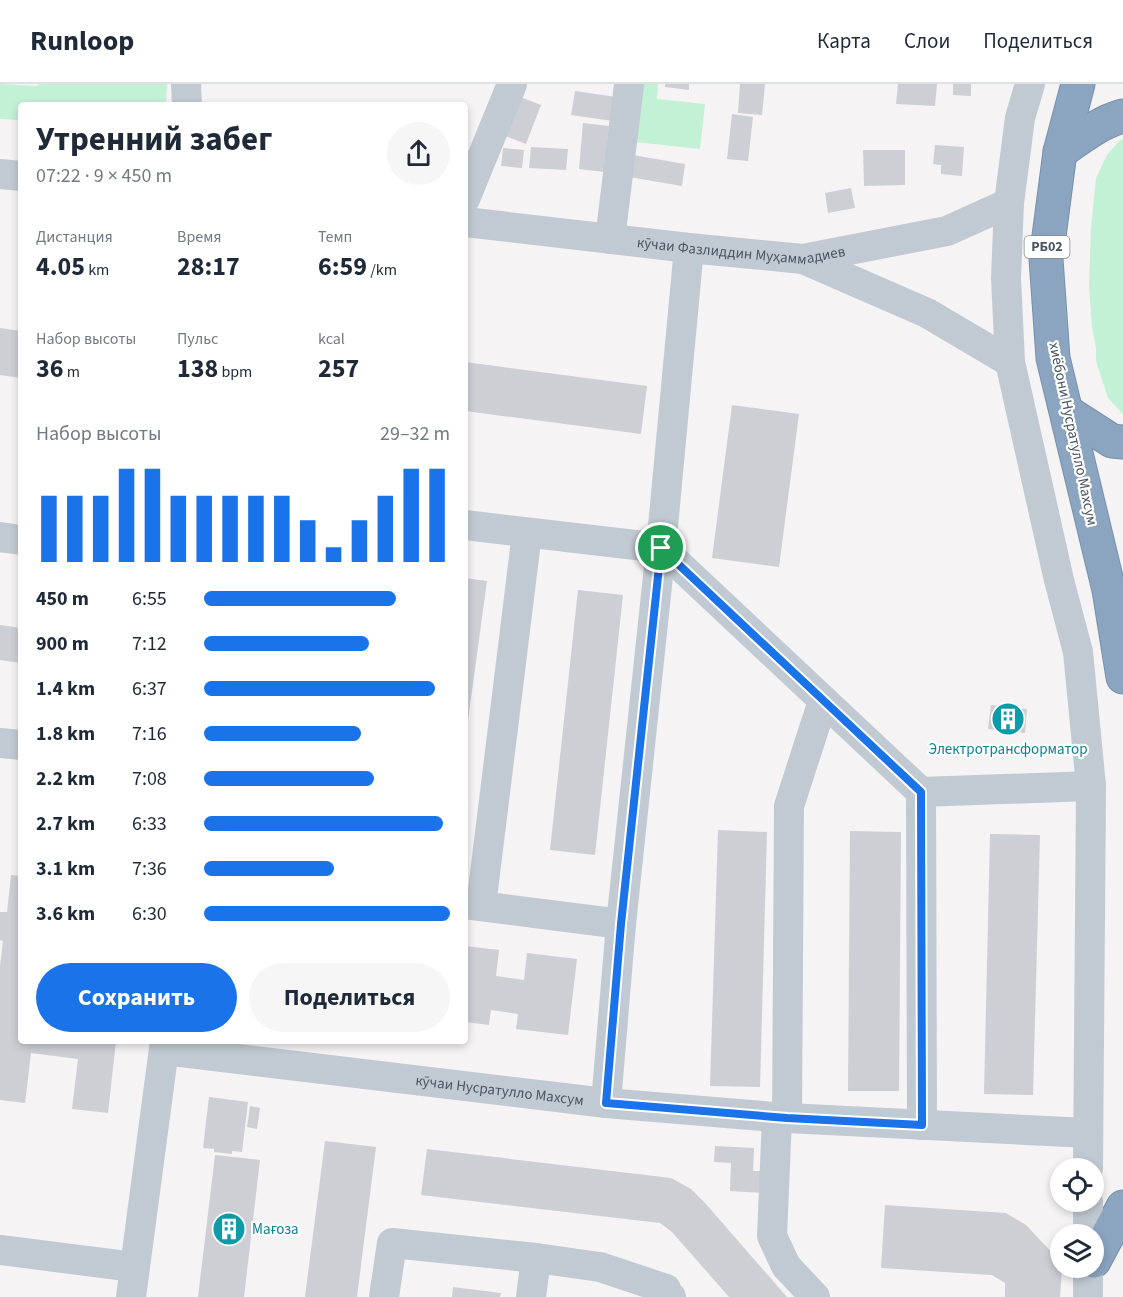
<!DOCTYPE html>
<html lang="ru">
<head>
<meta charset="utf-8">
<style>
	:root { --surface:#fff; --page:#f6f6f7; --text:#1f2937; --muted:#747a83; --line:#e0e1e3; --accent:#1a73e8 }
	body { margin:0; font-family:"Source Sans 3",sans-serif; background:var(--page); color:var(--text); height:100vh; display:flex; flex-direction:column; font-size:22px; white-space:nowrap }
	* { box-sizing:border-box; margin:0 }
	p { font-size:20px; color:var(--muted) }
	.icon { flex:none; width:33px; height:33px; fill:none; stroke:currentColor; stroke-width:2; stroke-linecap:round; stroke-linejoin:round }
	.map { position:relative; flex:1; overflow:hidden }
	.drawer { position:absolute; left:18px; top:18px; width:450px; height:942px; display:flex; flex-direction:column; background:var(--surface); border-radius:6px; box-shadow:0 3px 9px #0003 }
	.drawer>* { flex:none }
	.controls { position:absolute; left:1050px; top:1074px; display:grid; gap:12px }
	.controls a { display:grid; place-items:center; width:54px; height:54px; border-radius:50%; background:var(--surface); box-shadow:0 3px 9px #0003; font-size:30px }
	.pin { position:absolute; display:grid; place-items:center; width:51px; height:51px; color:#fff; margin:-26px; border:3px solid #fff; border-radius:50%; box-shadow:0 2px 6px #0007 }
	.round { display:grid; place-items:center; flex:none; width:63px; height:63px; border-radius:32px; background:var(--page) }
	.summary { display:flex; align-items:center; justify-content:space-between; height:102px; padding:0 18px }
	h1 { font-size:33px; font-weight:700; line-height:45px }
	.stats { display:grid; grid-template-columns:repeat(3,1fr); gap:9px; height:102px; padding:6px 18px }
	.stats div { display:grid; align-content:center }
	.stats b { font-size:26px; font-weight:700 }
	.stats small { font-size:16px; font-weight:400 }
	.stats p { font-size:16px }
	.chart { height:168px; padding:12px 18px }
	.chart p { display:flex; justify-content:space-between }
	.chart svg { width:100%; height:108px; margin-top:6px; stroke:var(--accent); stroke-width:6 }
	.action { display:flex; gap:12px; margin-top:auto; padding:12px 18px }
	.action a { flex:1; height:69px; border-radius:36px; background:var(--accent); color:#fff; font-size:24px; font-weight:700; line-height:69px; text-align:center }
	.action a+a { background:var(--page); color:var(--text) }
	ul { padding:0 18px; list-style:none; font-size:20px }
	li { display:grid; grid-template-columns:96px 72px 1fr; align-items:center; height:45px }
	li i { height:15px; border-radius:8px; background:var(--accent) }
	header { display:flex; align-items:center; gap:36px; box-sizing:border-box; height:84px; padding:0 30px; background:var(--surface); border-bottom:2px solid var(--line) }
	header strong { font-size:28px }
	nav { display:flex; gap:33px; margin-inline-start:auto; font-size:21px }
	.map>svg:first-child { display:block }
	.green { fill:#c3f1d5 }
	.building { fill:#cdcfd5 }
	.lines { fill:none; stroke-linecap:round; stroke-linejoin:round }
	.highway-casing { stroke:#7690ad; stroke-width:35 }
	.minor { stroke:#c1cad2; stroke-width:30 }
	.highway { stroke:#8ba5c1; stroke-width:33 }
	.route-casing { stroke:#fff; stroke-width:12 }
	.route { stroke:#1a73e8; stroke-width:8 }
	.labels { text-anchor:middle; dominant-baseline:central; stroke-width:4.5; stroke-linejoin:round; paint-order:stroke }
	.shield { fill:#fff; stroke:#808990; stroke-width:1.5 }
	.shield-label { font-size:14px; font-weight:bold; fill:#4a5661 }
	.street-label { font-size:15px; fill:#4a5661; stroke:#fff }
	.culture-label { font-size:15px; fill:#0d838f; stroke:#fff }
</style>
</head>
<body>
<header>
<strong>Runloop</strong>
<nav><a>Карта</a><a>Слои</a><a>Поделиться</a></nav>
</header>
<div class="map">
<svg width="1123" height="1213" viewBox="0 0 1123 1213">
	<rect width="100%" height="100%" fill="#f5f3f3"/>
	<g class="green">
		<path d="M0,0L37,2L38,0H167L166,21H21V36L0,35Z"/>
		<path d="M641,0H658L657,15L705,20L700,65L635,58Z"/>
		<path d="M1123,55V330L1108,314L1096,277V264L1092,243L1089,203L1091,144L1096,94L1107,71L1119,57Z"/>
	</g>
	<g class="building">
		<path d="M665,0H689V6L665,3Z"/>
		<path d="M740,0H765L762,31L738,29Z"/>
		<path d="M898,0H937L935,22L896,20Z"/>
		<path d="M953,0H971V12L953,11Z"/>
		<path d="M575,7L616,13L613,37L571,31Z"/>
		<path d="M515,11L541,21L526,60L500,50Z"/>
		<path d="M732,30L753,33L748,77L727,75Z"/>
		<path d="M583,39L609,42L604,88L579,85Z"/>
		<path d="M935,61L964,63L962,92L941,90V81L933,80Z"/>
		<path d="M531,63L568,65L566,86L529,84Z"/>
		<path d="M503,64L524,66L522,84L501,82Z"/>
		<path d="M863,66H905V101L864,102Z"/>
		<path d="M627,70L685,80L682,102L623,92Z"/>
		<path d="M851,104L855,124L828,129L825,109Z"/>
		<path d="M0,244L21,247V294L0,291Z"/>
		<path d="M465,278L647,302L641,350L465,327Z"/>
		<path d="M732,321L799,330L779,483L712,474Z"/>
		<path d="M465,494L487,497L466,651H465Z"/>
		<path d="M578,506L623,511L595,771L550,766Z"/>
		<path d="M0,541L21,544V579L0,576Z"/>
		<path d="M991,621L1027,625L1025,649L988,645Z"/>
		<path d="M718,746L767,748L760,1003L710,1002Z"/>
		<path d="M850,747L901,748L899,1007H848Z"/>
		<path d="M990,750L1040,751L1033,1011L984,1010Z"/>
		<path d="M11,791L21,792V957H116L108,1029L72,1025L78,975L31,969L25,1019L0,1016V882L3,857L0,856V828H7Z"/>
		<path d="M465,862L499,866L496,892L524,896L527,869L577,875L568,951L516,945L518,930L491,926L489,941L465,938Z"/>
		<path d="M209,1013L248,1018L242,1068L232,1067V1070L214,1068V1065L203,1064Z"/>
		<path d="M250,1022L260,1024L257,1045L247,1043Z"/>
		<path d="M325,1057L376,1063L357,1213H305Z"/>
		<path d="M715,1062L754,1064L753,1087H767L765,1109L730,1107L731,1079L714,1078Z"/>
		<path d="M427,1065L671,1094L691,1105L705,1119L787,1213H729L672,1148L660,1139L421,1111Z"/>
		<path d="M215,1071L260,1076L244,1213H198Z"/>
		<path d="M885,1121L1006,1129L1026,1141L1057,1174L1062,1184L1060,1213H1005V1199L992,1191L881,1184Z"/>
		<path d="M453,1203L501,1209L500,1213H452Z"/>
	</g>
	<g class="lines">
		<defs>
			<g id="highway">
				<path d="M1078,0L1060,68L1046,175L1053,274L1109,506L1123,593"/>
				<path d="M1060,68C1080,54 1100,38 1123,32"/>
				<path d="M1067,328L1112,357L1123,358"/>
				<path d="M1094,1177L1123,1123"/>
			</g>
		</defs>
		<use href="#highway" class="highway-casing"/>
		<g class="minor">
			<path d="M186,0L187,21"/>
			<path d="M1030,0L1020,34L1009,119L1006,194L1010,278L1059,496L1078,568L1091,702L1088,1084"/>
			<path d="M0,90L21,92"/>
			<path d="M465,115L512,0"/>
			<path id="s1" d="M465,138L689,164L803,175L947,147L1009,119"/>
			<path d="M610,155L629,1"/>
			<path d="M803,175L927,229L1010,278"/>
			<path d="M465,441L661,464L689,164"/>
			<path d="M0,453L21,456"/>
			<path d="M661,464L921,708L1091,702"/>
			<path d="M0,659L21,661"/>
			<path d="M921,708L922,1041"/>
			<path d="M465,820L621,840"/>
			<path d="M481,822L527,449"/>
			<path id="s2" d="M164,966L606,1019L787,1034L1088,1049"/>
			<path d="M606,1019L621,840L661,464"/>
			<path d="M777,1033L772,1152L786,1182L815,1213"/>
			<path d="M787,1034L789,722L823,617"/>
			<path d="M1088,1150V1118"/>
			<path d="M0,1166L134,1183"/>
			<path d="M1088,1184V1213"/>
			<path d="M131,1213L165,957"/>
			<path d="M384,1213L392,1159L536,1174L600,1183L666,1205L664,1206L671,1213"/>
			<path d="M531,1213L536,1174"/>
		</g>
		<use href="#highway" class="highway"/>
	</g>
	<g class="lines">
		<defs>
			<path id="route" d="M661,464L921,708L922,1041L787,1034L606,1019L621,840Z"/>
		</defs>
		<use href="#route" class="route-casing"/>
		<use href="#route" class="route"/>
	</g>
	<defs>
		<symbol id="building-disc" viewBox="-11 -11 22 22"><circle r="9.5" fill="#0f9aa8" stroke="#fff"/><path d="M-4-6H4V6H1V3H-1V6H-4ZM-2.5-4.3h1.7v1.8h-1.7ZM.8-4.3h1.7v1.8H.8ZM-2.5-1h1.7V.8h-1.7ZM.8-1h1.7V.8H.8Z" fill="#fff"/></symbol>
	</defs>
	<g fill-rule="evenodd">
		<use href="#building-disc" x="989" y="616" width="38" height="38"/>
		<use href="#building-disc" x="210" y="1126" width="38" height="38"/>
	</g>
	<g class="labels">
		<rect class="shield" x="1024.5" y="152" width="45" height="22" rx="4.5"/>
		<g class="shield-label">
			<text x="1047" y="163">РБ02</text>
		</g>
		<g class="street-label">
			<text stroke="none"><textPath href="#s1" startOffset="278">кӯчаи Фазлиддин Муҳаммадиев</textPath></text>
			<text transform="translate(1073 350) rotate(78)">хиёбони Нусратулло Махсум</text>
			<text stroke="none"><textPath href="#s2" startOffset="338">кӯчаи Нусратулло Махсум</textPath></text>
		</g>
		<g class="culture-label">
			<text x="1008" y="665">Электротрансформатор</text>
			<text x="252" y="1145" text-anchor="start">Мағоза</text>
		</g>
	</g>
</svg>
<div class="controls">
<a><svg class="icon" aria-label="locate" viewBox="0 0 24 24"><circle cx="12" cy="12" r="6"/><path d="M12 2v4M12 18v4M2 12h4M18 12h4"/></svg></a>
<a><svg class="icon" aria-label="layers" viewBox="0 0 24 24"><path d="M12 4l9 5-9 5-9-5zM3 14l9 5 9-5"/></svg></a>
</div>
<div class="pin" style="left:661px;top:464px;background:#1e9e55"><svg class="icon" aria-label="arrive" viewBox="0 0 24 24"><path d="M6 21V4h12l-3 4 3 4H6"/></svg></div>
<section class="drawer">
<div class="summary"><div><h1>Утренний забег</h1><p>07:22 · 9 × 450 m</p></div><a class="round"><svg class="icon" aria-label="share" viewBox="0 0 24 24"><path d="M12 15V3M7 8l5-5 5 5M5 13v7h14v-7"/></svg></a></div>
<div class="stats">
<div><p>Дистанция</p><b>4.05<small> km</small></b></div>
<div><p>Время</p><b>28:17</b></div>
<div><p>Темп</p><b>6:59<small> /km</small></b></div>
</div>
<div class="stats">
<div><p>Набор высоты</p><b>36<small> m</small></b></div>
<div><p>Пульс</p><b>138<small> bpm</small></b></div>
<div><p>kcal</p><b>257</b></div>
</div>
<div class="chart"><p><span>Набор высоты</span>29–32 m</p>
<svg viewBox="0 0 160 44" preserveAspectRatio="none"><path d="M5 44V17M15 44V17M25 44V17M35 44V6M45 44V6M55 44V17M65 44V17M75 44V17M85 44V17M95 44V17M105 44V27M115 44V38M125 44V27M135 44V17M145 44V6M155 44V6"/></svg>
</div>
<ul>
<li><b>450 m</b>6:55<i style="width:78%"></i></li>
<li><b>900 m</b>7:12<i style="width:67%"></i></li>
<li><b>1.4 km</b>6:37<i style="width:94%"></i></li>
<li><b>1.8 km</b>7:16<i style="width:64%"></i></li>
<li><b>2.2 km</b>7:08<i style="width:69%"></i></li>
<li><b>2.7 km</b>6:33<i style="width:97%"></i></li>
<li><b>3.1 km</b>7:36<i style="width:53%"></i></li>
<li><b>3.6 km</b>6:30<i style="width:100%"></i></li>
</ul>
<div class="action"><a>Сохранить</a><a>Поделиться</a></div>
</section>
</div>
</body>
</html>
